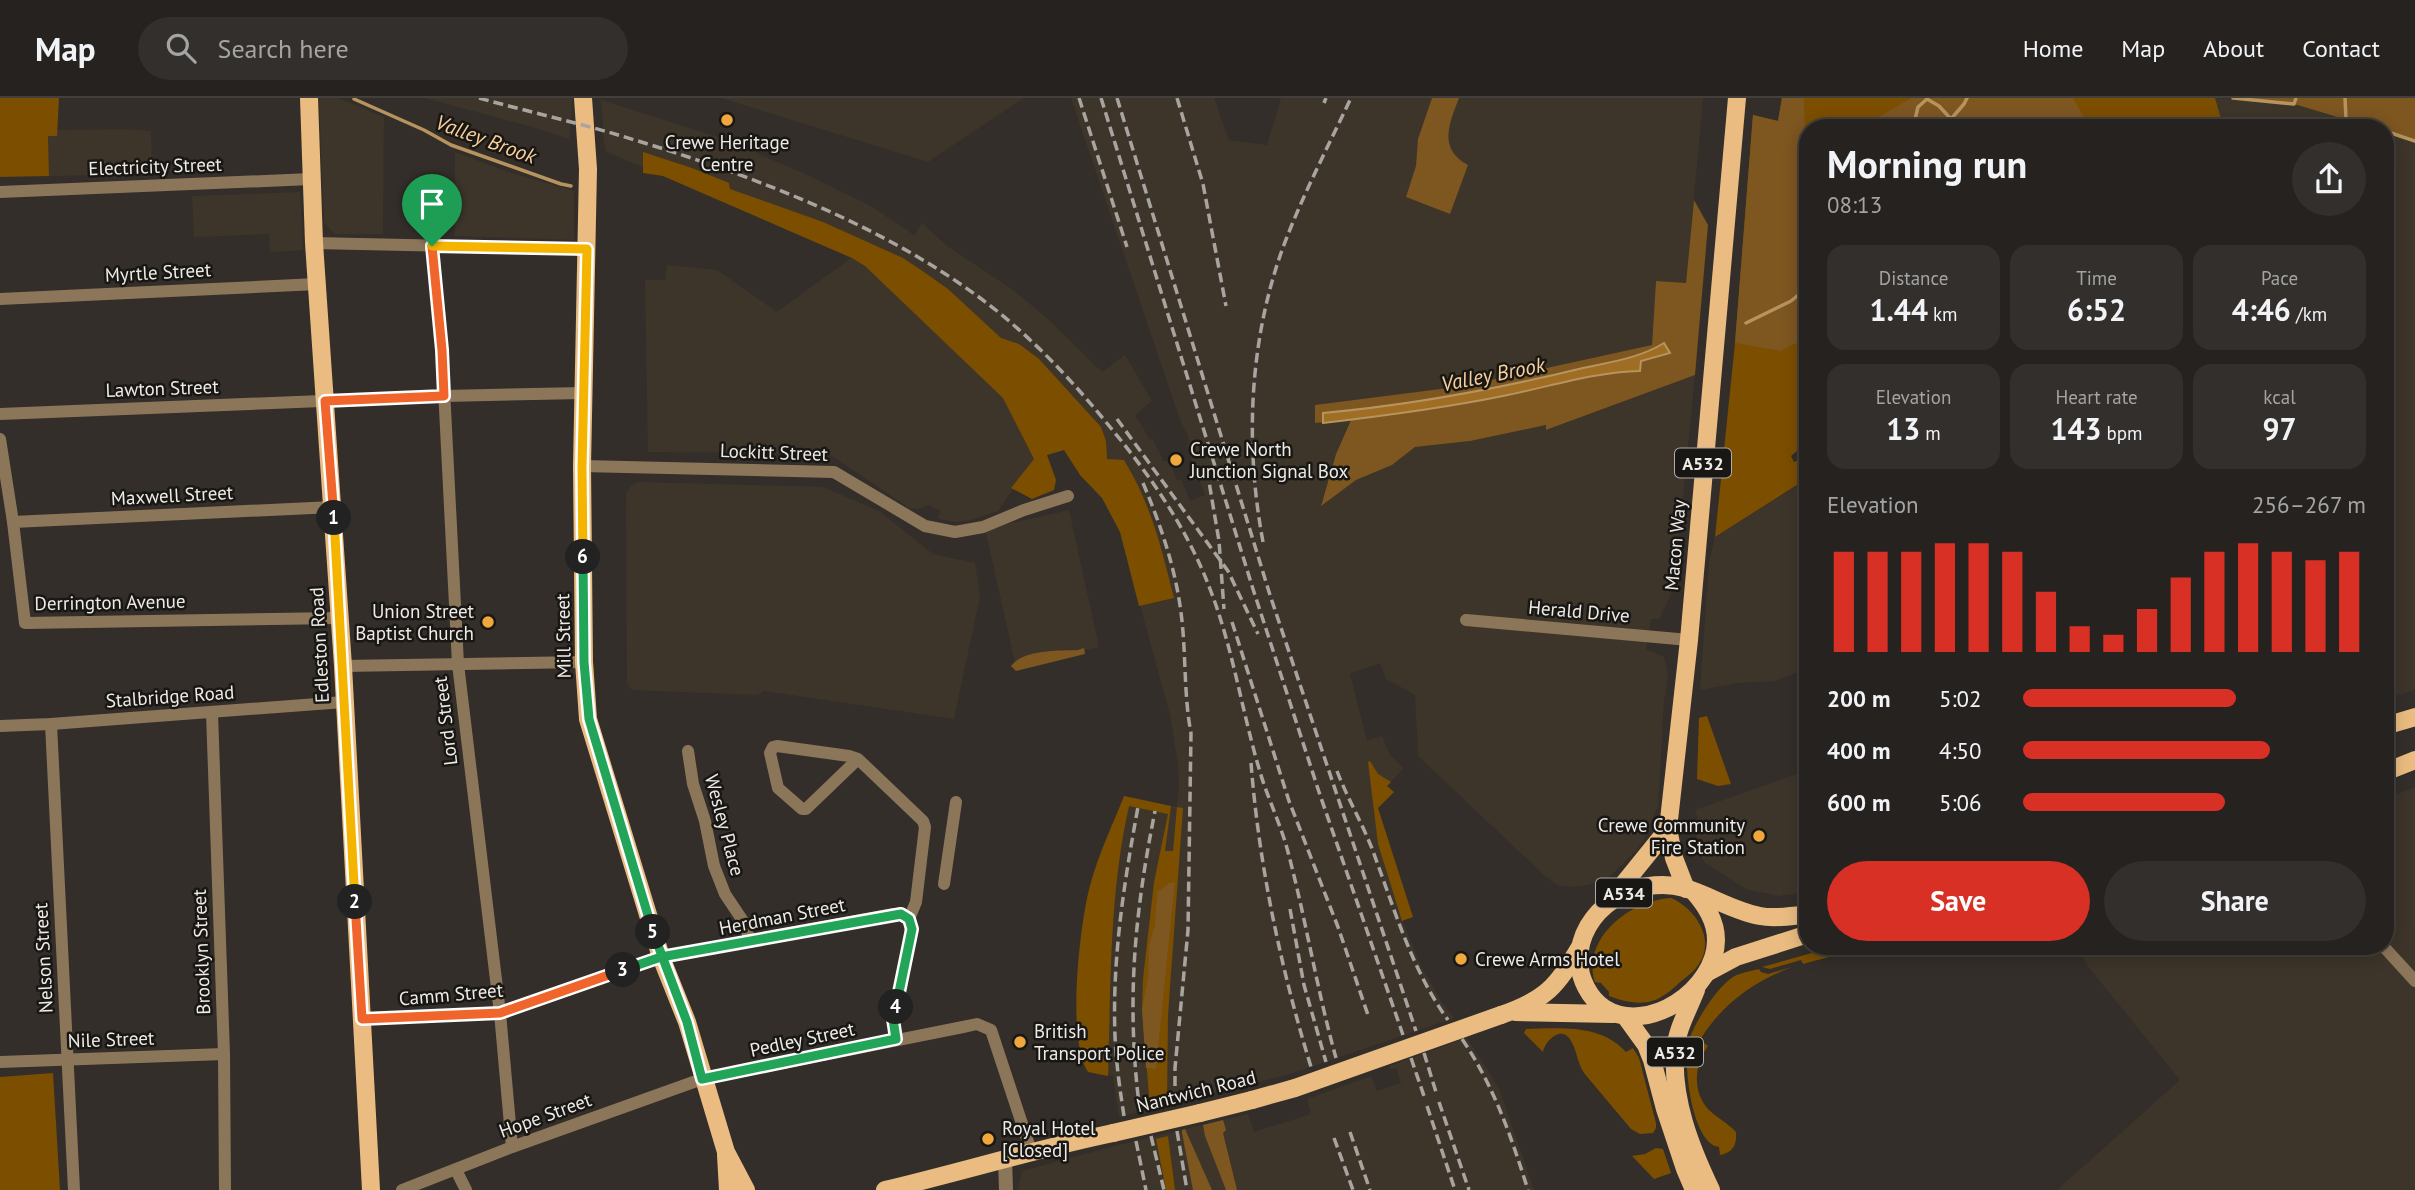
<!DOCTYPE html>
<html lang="en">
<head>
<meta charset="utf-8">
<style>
	:root { --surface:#26221f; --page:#322f2c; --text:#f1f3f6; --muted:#a4a4a4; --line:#423f3d; --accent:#d93025 }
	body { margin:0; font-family:"PT Sans",sans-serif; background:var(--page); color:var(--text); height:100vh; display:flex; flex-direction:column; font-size:26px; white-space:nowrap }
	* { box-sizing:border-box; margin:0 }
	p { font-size:23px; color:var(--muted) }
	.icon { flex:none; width:38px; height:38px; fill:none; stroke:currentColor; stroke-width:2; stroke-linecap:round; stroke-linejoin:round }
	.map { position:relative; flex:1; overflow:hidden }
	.sheet { position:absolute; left:1799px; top:21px; width:595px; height:836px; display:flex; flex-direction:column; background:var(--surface); border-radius:28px; box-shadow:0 4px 18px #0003,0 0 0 2px var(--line) }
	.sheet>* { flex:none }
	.pin { position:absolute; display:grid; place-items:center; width:60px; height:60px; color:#fff; margin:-72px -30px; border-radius:50% 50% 50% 0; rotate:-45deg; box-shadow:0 0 7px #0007 }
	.pin .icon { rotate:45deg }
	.km { position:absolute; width:35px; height:35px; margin:-18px; border-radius:50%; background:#222; color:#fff; font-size:19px; line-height:35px; text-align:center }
	.round { display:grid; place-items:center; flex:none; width:74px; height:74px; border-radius:37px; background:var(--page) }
	.headline { display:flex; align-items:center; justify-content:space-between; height:119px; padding:0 28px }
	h1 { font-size:38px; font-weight:700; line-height:52px }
	.stats { display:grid; grid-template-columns:repeat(3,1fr); gap:10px; height:119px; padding:7px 28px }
	.stats div { display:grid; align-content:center; border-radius:18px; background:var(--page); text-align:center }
	.stats b { font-size:30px; font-weight:700 }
	.stats small { font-size:19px; font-weight:400 }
	.stats p { font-size:19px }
	.chart { height:196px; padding:14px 28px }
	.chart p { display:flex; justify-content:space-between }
	.chart svg { width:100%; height:126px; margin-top:7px; stroke:var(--accent); stroke-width:6 }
	.cta { display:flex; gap:14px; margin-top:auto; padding:14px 28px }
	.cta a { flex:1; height:80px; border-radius:42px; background:var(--accent); color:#fff; font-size:28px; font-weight:700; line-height:80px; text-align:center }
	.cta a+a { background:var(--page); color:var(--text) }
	ul { padding:0 28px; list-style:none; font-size:23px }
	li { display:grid; grid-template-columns:112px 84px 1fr; align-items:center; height:52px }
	li i { height:18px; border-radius:9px; background:var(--accent) }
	header { display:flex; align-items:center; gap:42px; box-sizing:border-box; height:98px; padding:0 35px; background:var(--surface); border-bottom:2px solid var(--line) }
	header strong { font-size:33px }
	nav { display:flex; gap:38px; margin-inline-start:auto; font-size:24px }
	.search { width:490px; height:63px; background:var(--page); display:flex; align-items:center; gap:18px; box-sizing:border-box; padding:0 24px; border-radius:38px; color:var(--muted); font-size:26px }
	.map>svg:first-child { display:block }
	.built { fill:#3d352a }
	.green { fill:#7b4e00 }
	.forest { fill:#7d5620 }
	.water { fill:#9f6d23; stroke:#b7935e; stroke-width:2 }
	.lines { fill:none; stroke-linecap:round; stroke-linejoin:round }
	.stream { stroke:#b7935e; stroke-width:3.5 }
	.minor { stroke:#8c765a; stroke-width:12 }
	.tertiary { stroke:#8c765a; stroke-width:14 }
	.primary { stroke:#eabc81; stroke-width:18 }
	.rail { stroke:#a8a4a0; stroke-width:3.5; stroke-dasharray:10 5; stroke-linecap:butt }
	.primary-bridge { stroke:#eabc81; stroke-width:18 }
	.split-1-casing { stroke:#fff; stroke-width:14 }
	.split-2-casing { stroke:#fff; stroke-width:14 }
	.split-3-casing { stroke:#fff; stroke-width:14 }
	.split-4-casing { stroke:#fff; stroke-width:14 }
	.split-5-casing { stroke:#fff; stroke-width:14 }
	.split-6-casing { stroke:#fff; stroke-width:14 }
	.split-7-casing { stroke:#fff; stroke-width:14 }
	.split-1 { stroke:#f0652b; stroke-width:9 }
	.split-2 { stroke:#f5b400; stroke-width:9 }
	.split-3 { stroke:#f0652b; stroke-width:9 }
	.split-4 { stroke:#22a559; stroke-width:9 }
	.split-5 { stroke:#22a559; stroke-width:9 }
	.split-6 { stroke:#22a559; stroke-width:9 }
	.split-7 { stroke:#f5b400; stroke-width:9 }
	.poi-dot { fill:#efa73e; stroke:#191714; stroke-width:2.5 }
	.labels { text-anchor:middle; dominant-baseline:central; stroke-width:5; stroke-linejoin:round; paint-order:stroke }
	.shield { fill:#191714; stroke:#aeaba8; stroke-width:2 }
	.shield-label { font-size:18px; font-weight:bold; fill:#eeebe7 }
	.poi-label { font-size:19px; fill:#eeebe7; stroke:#191714; text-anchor:start }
	.street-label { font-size:19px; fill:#eeebe7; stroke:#191714 }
	.water-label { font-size:21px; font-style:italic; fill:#f9cf9b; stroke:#191714 }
</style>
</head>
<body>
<header>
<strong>Map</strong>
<div class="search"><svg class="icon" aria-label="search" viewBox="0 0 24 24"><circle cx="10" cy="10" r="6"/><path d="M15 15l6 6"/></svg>Search here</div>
<nav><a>Home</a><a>Map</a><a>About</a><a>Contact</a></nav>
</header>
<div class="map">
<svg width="2415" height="1092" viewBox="0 0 2415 1092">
	<rect width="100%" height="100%" fill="#332e29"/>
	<g class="built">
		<path d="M319,0H338L384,19L383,136H335L324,125Z"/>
		<path d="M425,0H572L569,41L539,31Z"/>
		<path d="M721,0H1024L928,64Z"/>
		<path d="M1071,0H1214L1229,42L1267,47L1281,0H1703L1686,186L1656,183L1652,247L1351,321L1336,356L1321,406L1356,382L1392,367L1415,349L1470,343L1547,327V332L1695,277L1674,490L1659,521H1651L1646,551L1664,559L1668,577L1664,604L1658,708L1646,737L1637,752L1608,780L1588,787L1571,789L1557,787L1543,776L1418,658L1415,597L1386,581L1380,565L1350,576L1367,642L1382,638L1390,657L1404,670L1387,688L1392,692L1373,712L1385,770L1405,829L1421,868L1441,903L1454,920L1290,976L1119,1019L1113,978L1095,974L1120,716L1124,698L1177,709L1179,687L1178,666L1170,617L1120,434L1102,400L1080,377L1064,352L1034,361L998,413L971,422L955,424L938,421L940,413L929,407L918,411L909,410L828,355L648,354L645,182H665L667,167L717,172L777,214L851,160L605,53L601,2L721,40L801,74L869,107L914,137L922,125L947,148L1013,192L1048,221L1102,274L1125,257L1152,303L1135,317L1150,342L1153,341L1163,363L1170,364L1177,382L1181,381L1190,403L1205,397L1187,349L1189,341L1179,319Z"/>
		<path d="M2215,0L2294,6L2374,30H2224Z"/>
		<path d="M126,31L151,33L152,76L49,78L48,38H57V32Z"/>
		<path d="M2385,33L2415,43V592L2387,601Z"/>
		<path d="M455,54L508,74L574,93V142L455,138Z"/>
		<path d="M300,94L303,152L270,154L269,136L194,139L192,98Z"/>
		<path d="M638,384L823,389L879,413L933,456L975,465L980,498L954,621L764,593L757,597L632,592L627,585L626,396L631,388Z"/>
		<path d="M1801,385L1808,407V538L1802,540L1808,553V582H1803L1798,574L1775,583L1738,585L1700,592L1709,464L1715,439Z"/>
		<path d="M1069,412L1099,549L1016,569L985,431Z"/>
		<path d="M1808,672V794L1779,798L1748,792L1705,765L1696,750L1697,718L1695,712Z"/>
		<path d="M2415,689V1092H2057L2180,982L2087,867L2076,849H2385V701Z"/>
		<path d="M1467,940L1499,990L1534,1092H1018L1022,1073L1115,1048L1248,1016L1254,1034L1311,1016L1307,1001L1371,978L1377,993L1401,985L1396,970L1390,971L1389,968Z"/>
	</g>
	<g class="green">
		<path d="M0,0H59L57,38H48L49,78L0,79Z"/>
		<path d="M1782,0H2215L2224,30H1808V344L1791,358L1794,364L1808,359V406L1800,385L1715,439L1735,245L1753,17L1778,23Z"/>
		<path d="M643,54L692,70L729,85L730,91L823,124L903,160L921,172L948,191L1001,240L1019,246L1039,261L1101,329L1106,343L1107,361L1124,362C1152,408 1161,449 1174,500L1139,508L1120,434L1102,400L1080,377L1064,352L1047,357L1056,382L1054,392L1032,401L1011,390L1034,361L1003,300L865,168L852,160L663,78L643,75Z"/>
		<path d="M1707,618L1731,686L1718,688L1697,681L1699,620Z"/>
		<path d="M1370,663L1378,676L1391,684L1387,688L1394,694L1378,710L1413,819L1402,823L1378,746L1368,664Z"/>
		<path d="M1124,698L1171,708L1165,753H1173L1177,709L1183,710L1168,917L1167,1006L1150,1010L1142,911L1143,881L1154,784L1168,716L1129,708C1109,797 1111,888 1108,978L1088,974C1066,942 1080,821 1091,784C1099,755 1113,726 1124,698Z"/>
		<path d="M1671,800C1695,810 1716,841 1699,866C1694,874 1686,879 1679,885C1672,892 1662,900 1652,903C1638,907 1622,903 1609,898V894L1601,885L1595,884C1581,840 1631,802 1671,800Z"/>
		<path d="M1833,849H1865L1803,866L1801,862L1770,871L1762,869Z"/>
		<path d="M1792,869C1753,884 1722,906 1700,942L1708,948C1694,967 1692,994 1709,1012C1717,1020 1728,1025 1736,1034C1737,1047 1733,1055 1720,1057L1719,1049C1692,1047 1682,964 1689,942C1695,924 1717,889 1733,879C1740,875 1751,873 1759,871L1761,874L1768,876Z"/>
		<path d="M1526,931C1561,930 1601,926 1626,954L1633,950L1639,960L1656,1025V1030L1653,1035L1640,1036L1631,1031L1584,975C1577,964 1577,953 1571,943C1562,926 1545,943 1543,954L1524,935Z"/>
		<path d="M53,975L60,1092H0V979Z"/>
		<path d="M1168,1038L1175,1092H1166L1156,1041Z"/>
		<path d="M1656,1050L1663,1051L1671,1075L1654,1081L1632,1058L1645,1056Z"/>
	</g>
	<g class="forest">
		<path d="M1432,0H1459C1449,26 1438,51 1468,67L1450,116L1406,99L1416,68L1418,41Z"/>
		<path d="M1782,0H1804L1805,44L1797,91L1808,136V239L1781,253L1735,245L1753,17L1778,23Z"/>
		<path d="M1911,0H2073L2090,30H1860Z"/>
		<path d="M2233,0H2415V43L2385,33V30H2374L2294,6Z"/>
		<path d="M1694,102L1708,127L1695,277L1546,332V327L1470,343L1415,349L1392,367L1356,382L1321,408L1336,356L1351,322L1315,325V307L1464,288L1652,247L1656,183L1686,185Z"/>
		<path d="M1084,550L1085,556L1016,573L1011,568C1024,551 1059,553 1078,552Z"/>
		<path d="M1175,784L1156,971L1146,970L1142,911L1148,880L1149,847L1155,827L1157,794L1169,785Z"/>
		<path d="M1223,1022L1226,1032L1223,1035L1237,1092H1226L1205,1038L1203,1027Z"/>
		<path d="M1185,1031L1212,1092H1193L1182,1035V1032Z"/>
	</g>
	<path class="water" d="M1664,245L1670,255L1641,263L1640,273C1593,274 1549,289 1503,298C1444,310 1383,318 1323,325V315C1410,307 1497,291 1583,270C1610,264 1640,260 1664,245Z"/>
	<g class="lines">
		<g class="stream">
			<path d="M2233,0L2294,6L2296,0"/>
			<path d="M2345,0L2346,21L2374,30"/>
			<path d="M354,1L424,32L451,47L561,86L571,88"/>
			<path d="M1913,30L1918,9L1927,1L1939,8L1951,21L1964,6L1967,0"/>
			<path d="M2385,33L2415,43"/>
			<path d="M1746,225L1791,203L1808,189"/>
		</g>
		<g class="minor">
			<path d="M0,94L311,81"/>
			<path d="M314,145L587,151"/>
			<path d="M432,148L442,252L458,566L500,915L512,1049"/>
			<path d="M0,201L317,186"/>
			<path d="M0,316L444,298L583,295"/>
			<path d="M0,341L13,424L25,525L339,520"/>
			<path d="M582,368L834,374L925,428L955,434L983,429L1024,412L1068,398"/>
			<path d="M13,424L333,409"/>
			<path d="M1466,522L1689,542"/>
			<path d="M343,568L584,564"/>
			<path d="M212,615L224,956L225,1092"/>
			<path d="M51,626L74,1092"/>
			<path d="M0,628L51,626L344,604"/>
			<path d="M688,653L693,686L705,723L714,768L725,796L745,826L750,844"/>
			<path d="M858,661L849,658L777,648L773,649L770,655L778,690L802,711H806L858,661L923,723L925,729L916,804L909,821L911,836L893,921L896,941"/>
			<path d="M944,786L956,704"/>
			<path d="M2384,849L2415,883"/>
			<path d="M362,921L500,915L661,859L894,816H901L909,821"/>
			<path d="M0,964L224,956"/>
			<path d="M456,1072L466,1092"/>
			<path d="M402,1092L512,1049L702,981L963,929L977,926L991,932L1031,1053"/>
		</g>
		<path class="tertiary" d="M1005,1061L1006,1092"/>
		<g class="primary">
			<path d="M309,0L314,145L343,568L371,1092"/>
			<path d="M583,0L588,71L582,368L584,564L588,621L661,859L687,924L726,1054L746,1092"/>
			<path d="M2385,628L2415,619"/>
			<path d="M2385,674L2415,662"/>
			<path d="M1686,791L1674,760L1668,731L1689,542L1737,0"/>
			<path d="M1694,794C1706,808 1716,823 1716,842C1716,891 1648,938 1604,910C1589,900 1580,881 1579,864C1578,811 1636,776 1685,790C1711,798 1733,813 1760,818C1774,821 1793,818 1808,816"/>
			<path d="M1613,799L1668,731"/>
			<path d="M1708,874L1736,859L1808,836"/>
			<path d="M1696,892C1689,910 1676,933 1675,953C1672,1002 1690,1048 1711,1092"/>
			<path d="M1515,914L1613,916"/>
			<path d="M1501,917C1547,901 1556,889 1580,849"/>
			<path d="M1625,918L1646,947L1652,962L1665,1011L1685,1071L1694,1092"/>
			<path d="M1200,1015L1252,1002"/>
			<path d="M726,1057L728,1092"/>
			<path d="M885,1092C961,1074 1036,1051 1113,1035"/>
		</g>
		<g class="rail">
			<path d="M479,0C522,12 566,22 608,34C741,73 888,126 997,213C1040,248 1076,287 1110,329C1150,377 1188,432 1210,491C1233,550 1242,614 1260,674C1268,701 1281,727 1288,754C1306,822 1317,892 1336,960"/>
			<path d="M1079,0L1127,149"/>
			<path d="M1101,0L1253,491L1319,694L1403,937"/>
			<path d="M1117,0L1270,497L1416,933"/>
			<path d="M1177,0L1203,86L1226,208"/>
			<path d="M1324,5L1326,0"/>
			<path d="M1117,321L1228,473L1258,536"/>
			<path d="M1207,372L1219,443L1224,511"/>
			<path d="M1143,385C1162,430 1177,475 1182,523C1186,561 1184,599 1191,635L1188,832L1175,970V1005"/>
			<path d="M1263,444C1245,348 1249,247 1281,155C1300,102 1327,51 1351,0"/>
			<path d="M1232,524L1289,703L1338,829L1369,920"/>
			<path d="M1251,665C1259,768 1281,871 1311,969"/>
			<path d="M1337,673C1348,702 1364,728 1374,756C1395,813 1412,872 1448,922"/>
			<path d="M1290,811L1304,887L1326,964"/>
			<path d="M1462,941C1494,988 1511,1038 1528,1092"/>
			<path d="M1424,955L1436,994"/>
			<path d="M1411,960L1424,998"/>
			<path d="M1439,1004L1469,1092"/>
			<path d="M1427,1008L1455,1092"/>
			<path d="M1140,1014C1126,907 1134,818 1155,713"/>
			<path d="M1124,1018C1120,992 1116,965 1115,938C1112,861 1124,785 1138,709"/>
			<path d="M1177,1033L1187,1092"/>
			<path d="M1350,1034L1370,1092"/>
			<path d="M1151,1038L1164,1092"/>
			<path d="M1334,1040L1353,1092"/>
			<path d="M1136,1043L1146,1092"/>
		</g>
		<g class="primary-bridge">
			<path d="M1252,1002L1295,990L1501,917"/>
			<path d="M1113,1035L1200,1015"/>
		</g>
	</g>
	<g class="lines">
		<defs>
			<path id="split-1" d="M334,420L325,303L444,298L442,252L432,148"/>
			<path id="split-2" d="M334,420L355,804"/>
			<path id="split-3" d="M355,804L362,921L500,915L623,872"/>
			<path id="split-4" d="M623,872L661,859L901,816L909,821L912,831L896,909"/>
			<path id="split-5" d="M653,834L687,924L702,981L896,941L893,921L896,909"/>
			<path id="split-6" d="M583,459L584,564L589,621L653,834"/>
			<path id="split-7" d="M432,148L587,151L582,369L583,459"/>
		</defs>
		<use href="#split-1" class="split-1-casing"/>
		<use href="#split-2" class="split-2-casing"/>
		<use href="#split-3" class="split-3-casing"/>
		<use href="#split-4" class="split-4-casing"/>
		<use href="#split-5" class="split-5-casing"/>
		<use href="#split-6" class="split-6-casing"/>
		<use href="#split-7" class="split-7-casing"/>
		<use href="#split-1" class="split-1"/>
		<use href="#split-2" class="split-2"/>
		<use href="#split-3" class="split-3"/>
		<use href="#split-4" class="split-4"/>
		<use href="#split-5" class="split-5"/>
		<use href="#split-6" class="split-6"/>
		<use href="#split-7" class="split-7"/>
	</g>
	<g class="poi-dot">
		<circle cx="727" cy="22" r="7"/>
		<circle cx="1176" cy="362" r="7"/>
		<circle cx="488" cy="524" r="7"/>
		<circle cx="1759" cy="738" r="7"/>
		<circle cx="1461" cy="861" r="7"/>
		<circle cx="1020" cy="944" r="7"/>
		<circle cx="988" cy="1041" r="7"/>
	</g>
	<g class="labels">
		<g class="shield">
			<rect x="1675" y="350.5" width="56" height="29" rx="5"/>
			<rect x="1596" y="780.5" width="56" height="29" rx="5"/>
			<rect x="1647" y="939.5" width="56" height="29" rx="5"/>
		</g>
		<g class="shield-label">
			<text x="1703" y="365">A532</text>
			<text x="1624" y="795">A534</text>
			<text x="1675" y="954">A532</text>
		</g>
		<g class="poi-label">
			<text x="727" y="44" text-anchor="middle">Crewe Heritage<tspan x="727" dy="22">Centre</tspan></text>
			<text x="1190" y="351">Crewe North<tspan x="1190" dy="22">Junction Signal Box</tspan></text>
			<text x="474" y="513" text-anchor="end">Union Street<tspan x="474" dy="22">Baptist Church</tspan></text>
			<text x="1745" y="727" text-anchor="end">Crewe Community<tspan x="1745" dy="22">Fire Station</tspan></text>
			<text x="1475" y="861">Crewe Arms Hotel</text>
			<text x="1034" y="933">British<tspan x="1034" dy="22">Transport Police</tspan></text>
			<text x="1002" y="1030">Royal Hotel<tspan x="1002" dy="22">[Closed]</tspan></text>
		</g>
		<g class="street-label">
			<text transform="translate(155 68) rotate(-2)">Electricity Street</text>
			<text transform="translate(158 174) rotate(-3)">Myrtle Street</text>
			<text transform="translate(162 290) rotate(-2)">Lawton Street</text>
			<text transform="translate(774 354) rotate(2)">Lockitt Street</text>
			<text transform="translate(172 397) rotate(-3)">Maxwell Street</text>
			<text transform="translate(1675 447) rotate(-85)">Macon Way</text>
			<text transform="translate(110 504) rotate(-1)">Derrington Avenue</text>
			<text transform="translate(1579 513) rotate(5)">Herald Drive</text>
			<text transform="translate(563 538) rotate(-91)">Mill Street</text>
			<text transform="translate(319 547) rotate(-93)">Edleston Road</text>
			<text transform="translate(170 598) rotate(-4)">Stalbridge Road</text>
			<text transform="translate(445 623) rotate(-97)">Lord Street</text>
			<text transform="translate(725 727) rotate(75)">Wesley Place</text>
			<text transform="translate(782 818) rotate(-11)">Herdman Street</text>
			<text transform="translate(201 854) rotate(-92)">Brooklyn Street</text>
			<text transform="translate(43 860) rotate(-93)">Nelson Street</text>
			<text transform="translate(451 896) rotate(-5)">Camm Street</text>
			<text transform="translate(111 941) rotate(-2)">Nile Street</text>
			<text transform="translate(802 941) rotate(-12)">Pedley Street</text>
			<text transform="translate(1196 993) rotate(-14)">Nantwich Road</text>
			<text transform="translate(545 1017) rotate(-20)">Hope Street</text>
		</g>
		<g class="water-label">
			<text transform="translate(486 41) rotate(20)">Valley Brook</text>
			<text transform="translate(1493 276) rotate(-11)">Valley Brook</text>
		</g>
	</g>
</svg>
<div class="pin" style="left:432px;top:148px;background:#1e9e55"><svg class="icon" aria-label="arrive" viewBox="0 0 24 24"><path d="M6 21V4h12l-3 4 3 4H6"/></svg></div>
<b class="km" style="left:334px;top:420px">1</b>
<b class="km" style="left:355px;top:804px">2</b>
<b class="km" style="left:623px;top:872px">3</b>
<b class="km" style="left:896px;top:909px">4</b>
<b class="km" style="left:653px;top:834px">5</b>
<b class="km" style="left:583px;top:459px">6</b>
<section class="sheet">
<div class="headline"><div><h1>Morning run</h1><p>08:13</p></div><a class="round"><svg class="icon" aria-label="share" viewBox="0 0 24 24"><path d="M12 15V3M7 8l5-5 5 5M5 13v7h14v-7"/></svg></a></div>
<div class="stats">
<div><p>Distance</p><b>1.44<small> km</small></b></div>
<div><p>Time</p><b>6:52</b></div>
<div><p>Pace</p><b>4:46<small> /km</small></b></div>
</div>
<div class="stats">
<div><p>Elevation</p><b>13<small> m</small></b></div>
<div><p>Heart rate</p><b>143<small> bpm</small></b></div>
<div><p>kcal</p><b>97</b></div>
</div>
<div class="chart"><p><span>Elevation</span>256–267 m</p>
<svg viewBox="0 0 160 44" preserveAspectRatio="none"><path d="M5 44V9M15 44V9M25 44V9M35 44V6M45 44V6M55 44V9M65 44V23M75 44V35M85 44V38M95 44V29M105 44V18M115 44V9M125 44V6M135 44V9M145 44V12M155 44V9"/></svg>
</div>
<ul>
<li><b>200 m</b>5:02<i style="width:62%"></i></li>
<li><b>400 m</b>4:50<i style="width:72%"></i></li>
<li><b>600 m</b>5:06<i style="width:59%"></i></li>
</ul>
<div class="cta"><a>Save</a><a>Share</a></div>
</section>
</div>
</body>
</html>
